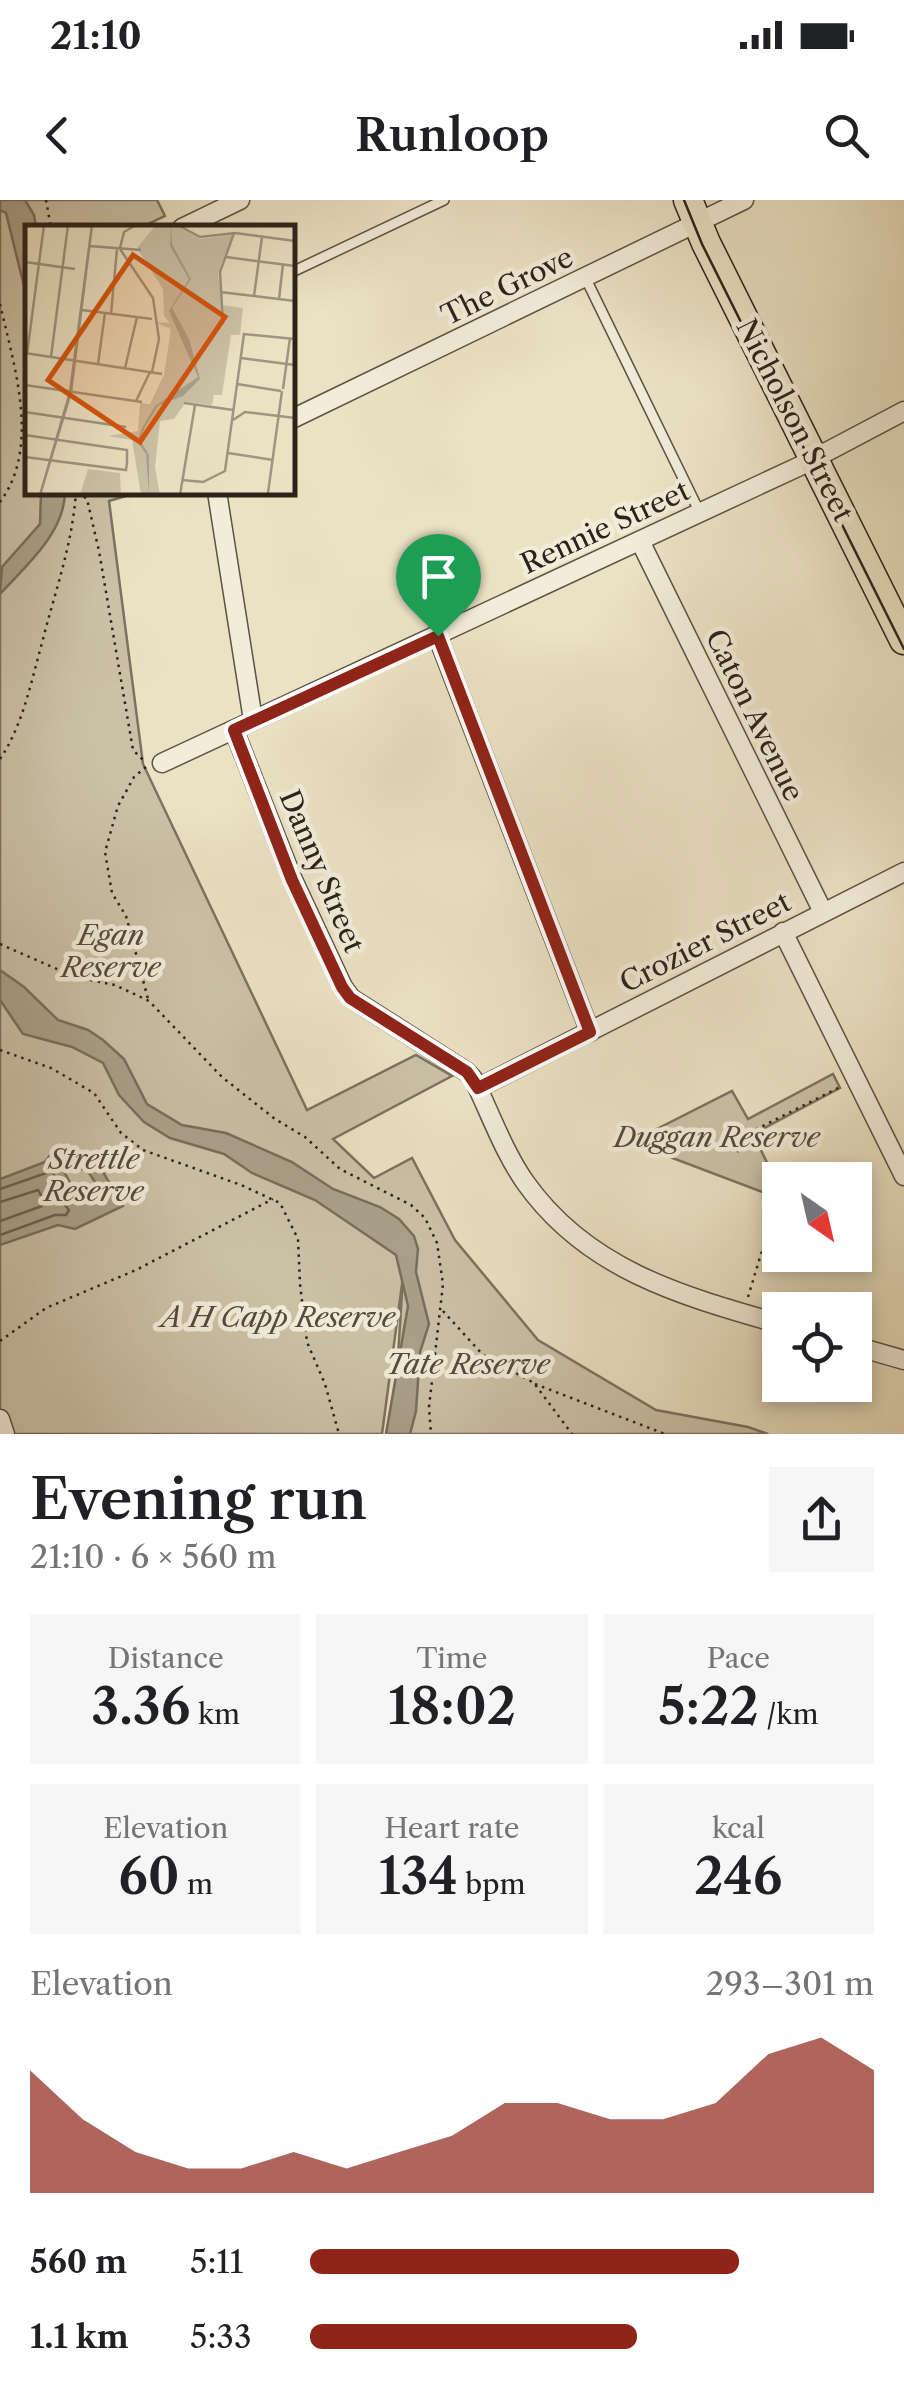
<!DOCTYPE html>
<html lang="en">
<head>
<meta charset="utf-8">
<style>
	:root { --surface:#fff; --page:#f6f6f6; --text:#202124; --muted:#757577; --accent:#8f2418 }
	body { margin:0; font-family:"Libre Caslon Text",serif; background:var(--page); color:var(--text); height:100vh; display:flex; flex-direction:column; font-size:38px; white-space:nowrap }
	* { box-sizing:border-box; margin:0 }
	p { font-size:32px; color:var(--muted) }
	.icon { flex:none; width:55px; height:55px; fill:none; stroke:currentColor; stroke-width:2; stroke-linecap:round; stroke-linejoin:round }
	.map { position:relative; height:1234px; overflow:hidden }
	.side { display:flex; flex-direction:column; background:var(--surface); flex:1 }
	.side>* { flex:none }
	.needle { width:65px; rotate:146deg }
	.controls { position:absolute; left:762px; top:962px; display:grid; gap:20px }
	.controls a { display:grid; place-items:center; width:110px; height:110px; border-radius:0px; background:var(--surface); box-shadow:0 5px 15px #0003; font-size:50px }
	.pin { position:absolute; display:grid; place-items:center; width:85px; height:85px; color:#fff; margin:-102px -42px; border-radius:50% 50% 50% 0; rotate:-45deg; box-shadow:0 0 10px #0007 }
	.pin .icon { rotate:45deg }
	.round { display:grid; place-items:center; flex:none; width:105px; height:105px; border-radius:0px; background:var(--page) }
	.overview { display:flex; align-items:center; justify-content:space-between; height:170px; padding:0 30px }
	h1 { font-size:55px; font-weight:600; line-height:75px }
	.figures { display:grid; grid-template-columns:repeat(3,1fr); gap:15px; height:170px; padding:10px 30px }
	.figures div { display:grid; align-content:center; border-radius:0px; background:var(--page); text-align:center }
	.figures b { font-size:50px; font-weight:600 }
	.figures small { font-size:28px; font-weight:400 }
	.figures p { font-size:28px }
	.chart { height:280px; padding:20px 30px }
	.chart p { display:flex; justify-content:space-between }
	.chart svg { width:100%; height:180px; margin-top:10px; fill:var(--accent); opacity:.7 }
	ul { padding:0 30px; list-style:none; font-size:32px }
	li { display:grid; grid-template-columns:160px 120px 1fr; align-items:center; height:75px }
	li i { height:25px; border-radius:12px; background:var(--accent) }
	.status { display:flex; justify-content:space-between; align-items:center; height:70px; padding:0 50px; background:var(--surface); direction:ltr }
	.status svg { height:28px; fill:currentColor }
	header { display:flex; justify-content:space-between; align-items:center; height:130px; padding:0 30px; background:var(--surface); font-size:45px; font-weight:600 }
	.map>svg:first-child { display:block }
	.green { fill:#cbc1a7; stroke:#7c7260; stroke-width:2.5 }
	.water { fill:#aaa18a; stroke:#786e5d; stroke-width:2.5; fill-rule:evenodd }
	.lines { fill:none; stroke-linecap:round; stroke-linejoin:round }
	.shore { stroke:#6b6252; stroke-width:2.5 }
	.service-casing { stroke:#5c5244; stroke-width:12 }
	.minor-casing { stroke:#5c5244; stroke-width:21 }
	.primary-casing { stroke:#2c221a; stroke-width:31 }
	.path { stroke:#2c221a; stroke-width:2.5; stroke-dasharray:2.5 5; stroke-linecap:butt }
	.service { stroke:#f2ecd9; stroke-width:9 }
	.minor { stroke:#f2ecd9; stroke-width:18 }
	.primary { stroke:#ebe2c4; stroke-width:28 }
	.tram { stroke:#2c221a; stroke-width:2.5 }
	.route-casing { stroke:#fff; stroke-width:20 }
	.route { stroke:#8f2418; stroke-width:12 }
	.labels { text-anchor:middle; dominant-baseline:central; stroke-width:9; stroke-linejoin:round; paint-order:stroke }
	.street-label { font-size:28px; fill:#2c221a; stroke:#f2ecd9 }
	.park-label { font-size:28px; font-style:italic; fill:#544a3d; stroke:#f2ecd9 }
	.inset-road { fill:none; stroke:#9f9580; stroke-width:2.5 }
	.view { fill:#d5540d; fill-opacity:0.15; stroke:#d5540d; stroke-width:5 }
	.inset-edge { fill:none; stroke:#2c221a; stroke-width:5 }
</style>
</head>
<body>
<div class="status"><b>21:10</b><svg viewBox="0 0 49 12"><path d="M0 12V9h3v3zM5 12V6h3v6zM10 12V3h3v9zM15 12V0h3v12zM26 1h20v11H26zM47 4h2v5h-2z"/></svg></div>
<header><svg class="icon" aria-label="back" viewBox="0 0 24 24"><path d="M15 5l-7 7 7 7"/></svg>Runloop<svg class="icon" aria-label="search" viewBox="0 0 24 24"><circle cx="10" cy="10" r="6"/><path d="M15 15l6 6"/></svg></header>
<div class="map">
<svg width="904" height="1234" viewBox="0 0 904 1234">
	<rect width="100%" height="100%" fill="#ebe2c4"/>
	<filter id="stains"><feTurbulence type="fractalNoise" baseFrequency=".002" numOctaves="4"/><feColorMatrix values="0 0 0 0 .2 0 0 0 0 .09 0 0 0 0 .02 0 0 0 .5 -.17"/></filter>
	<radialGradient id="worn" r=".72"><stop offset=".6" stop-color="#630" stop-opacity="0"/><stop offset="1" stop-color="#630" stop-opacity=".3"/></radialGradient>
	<g class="green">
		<path d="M0,0H157L165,16L142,27L28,28V292L136,293L109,301L143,564L307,910L416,855L452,876L333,939L374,978L412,958L455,1040L538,1140L656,1210L748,1227L768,1234H393L403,1077L382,1234H0Z"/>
		<path d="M833,874L840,888L753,934L780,989L778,998L646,948L641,937L732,891L748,919Z"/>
	</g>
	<g class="water">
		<path d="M0,0H25L34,15L36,27L28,28L27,98L6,13L0,10Z"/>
		<path d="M41,293H65C64,333 26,366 0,394L2,367L40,324Z"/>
		<path d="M0,770L24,787L58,820L88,830L103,840L124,859L147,904L182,925L226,933L292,962L333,989L380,1007L399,1019L414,1036L418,1049L416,1072L429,1124L420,1152L416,1211L410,1234H386L408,1106L396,1055L315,1000L252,973L224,954L170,938L144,922L119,895L103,863L72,847L23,834L0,800Z"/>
		<path d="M54,950L96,960L123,1006L75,1029L58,1025L0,1045V979L45,962ZM77,966L89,973L99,988L75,1000L64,988L70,983L65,973Z"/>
	</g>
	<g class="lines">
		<g class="shore">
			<path d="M0,989L52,971L57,980L56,994L69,1010L66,1015H55L0,1035"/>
			<path d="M0,1002L38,990L45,1002L42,1006L0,1021"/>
		</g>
		<defs>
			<g id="service">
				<path d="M292,72L444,0"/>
				<path d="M586,79L700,313"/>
			</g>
			<g id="minor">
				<path d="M182,28L240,0"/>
				<path d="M292,219L744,0"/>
				<path d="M217,292L253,520"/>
				<path d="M640,341L823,712"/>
				<path d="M437,435L590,832"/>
				<path d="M234,530L293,680L343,787L351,798L467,872L474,880C490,913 504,952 525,982C587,1070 682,1096 780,1124"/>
				<path d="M162,563L800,266L904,211"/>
				<path d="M783,732L904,976"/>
				<path d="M478,888L904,672"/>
				<path d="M855,1146L904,1160"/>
				<path d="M0,1219L5,1234"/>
			</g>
			<path id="primary" d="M688,0L706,43L904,440"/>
		</defs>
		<use href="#service" class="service-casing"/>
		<use href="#minor" class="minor-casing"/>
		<use href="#primary" class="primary-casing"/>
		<g class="path">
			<path d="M46,0L51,28"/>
			<path d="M0,104C14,166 41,247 0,302"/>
			<path d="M78,292L87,299L99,351L133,550L145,562"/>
			<path d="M0,559C23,525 31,482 42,443C55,391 72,347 76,292"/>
			<path d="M146,567L134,577L118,606L105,652L112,693L126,716L148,799"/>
			<path d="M0,744L75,777L115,785L149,801L222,877L275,919L305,937L340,969L411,1005L425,1018L437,1043L443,1084L429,1207L431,1234"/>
			<path d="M0,850L51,868L94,893L121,933L143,950L241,985L280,1003L298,1039L300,1084L307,1142L325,1184L339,1234"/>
			<path d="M737,952L749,933L840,887"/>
			<path d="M748,1097L778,998"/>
			<path d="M443,1111L483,1155L534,1183L572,1234"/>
			<path d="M0,1141L46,1108L136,1070L273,999"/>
			<path d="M535,1184L665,1234"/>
		</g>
		<use href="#service" class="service"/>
		<use href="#minor" class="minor"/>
		<use href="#primary" class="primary"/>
		<path class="tram" d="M684,0L702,44L904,449"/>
	</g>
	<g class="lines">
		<defs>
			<path id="route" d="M438,436L590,832L478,888L467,872L350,798L342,787L292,680L234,530Z"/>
		</defs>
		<use href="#route" class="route-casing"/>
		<use href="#route" class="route"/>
	</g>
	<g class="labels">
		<g class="street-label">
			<text transform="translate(507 86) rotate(-26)">The Grove</text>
			<text transform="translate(795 220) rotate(63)">Nicholson Street</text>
			<text transform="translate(605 327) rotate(-25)">Rennie Street</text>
			<text transform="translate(755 515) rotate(64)">Caton Avenue</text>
			<text transform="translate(322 671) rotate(67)">Danny Street</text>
			<text transform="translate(705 742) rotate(-27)">Crozier Street</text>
		</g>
		<g class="park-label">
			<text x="111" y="735">Egan<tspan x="111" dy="32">Reserve</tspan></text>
			<text x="717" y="937">Duggan Reserve</text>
			<text x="94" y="959">Strettle<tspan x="94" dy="32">Reserve</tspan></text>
			<text x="278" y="1117">A H Capp Reserve</text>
			<text x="468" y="1164">Tate Reserve</text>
		</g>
	</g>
	<g transform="translate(25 25)">
		<rect width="270" height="270" fill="#ebe2c4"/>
		<path d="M131,0H151L175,14L207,10L193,48L197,80L218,83L215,110H206L197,170H189L187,180L161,177L149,194L135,196L130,242L135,270H116L107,215L83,211L113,206L115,178L125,179L139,150L146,104L129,97L145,98L139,91L138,64L112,23ZM63,244L95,248L96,270H55Z" fill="#cbc1a7"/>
		<path d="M146,0L147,19L166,54L147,83L164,114L175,154L158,171L133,181L120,202L115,215L124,230V270L121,229L112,216L118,201L130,181L173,152L144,86L164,54L145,21Z" fill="#aaa18a"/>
		<path class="inset-road" d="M153,0L175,12L210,8L270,16M65,21L116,25M95,23L99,7L111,0M95,24L128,73L134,114L127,147M201,32L270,41M0,37L50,44M195,67L270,76M229,71L237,12M254,74L258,39M57,85L127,94M86,89L92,24M198,99L195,47L209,8M0,128L137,149M2,129L19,0M26,132L43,0M216,133L270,140M73,139L80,88M100,143L112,92M212,159L256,166M0,160L117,177M258,164L265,113M111,176L125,147M159,178L208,185M0,187L101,202M208,195L220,187L270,193M0,210L102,225V238L101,245L0,232M203,228L248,235M157,255L178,257L200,246L219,109L270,114M243,268L257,166M15,270L46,167L67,0M15,270L45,167L67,0M155,270L170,180"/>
		<path class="view" d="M108,30L200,92L115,217L23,155Z"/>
		<rect width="270" height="270" class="inset-edge"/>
	</g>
	<rect width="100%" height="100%" filter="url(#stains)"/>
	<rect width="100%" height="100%" fill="url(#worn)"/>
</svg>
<div class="controls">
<a><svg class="needle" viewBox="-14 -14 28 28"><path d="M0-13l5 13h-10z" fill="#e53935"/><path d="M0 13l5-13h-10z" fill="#757577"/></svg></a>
<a><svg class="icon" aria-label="locate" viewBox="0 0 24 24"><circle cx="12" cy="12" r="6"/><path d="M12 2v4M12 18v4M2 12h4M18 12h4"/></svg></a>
</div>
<div class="pin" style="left:438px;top:436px;background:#1e9e55"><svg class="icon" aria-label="arrive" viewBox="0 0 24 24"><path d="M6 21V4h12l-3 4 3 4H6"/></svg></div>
</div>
<section class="side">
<div class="overview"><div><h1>Evening run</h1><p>21:10 · 6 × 560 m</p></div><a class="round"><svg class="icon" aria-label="share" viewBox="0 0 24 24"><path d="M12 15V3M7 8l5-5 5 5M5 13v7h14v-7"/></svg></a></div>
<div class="figures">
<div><p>Distance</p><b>3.36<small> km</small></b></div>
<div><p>Time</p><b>18:02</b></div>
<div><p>Pace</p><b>5:22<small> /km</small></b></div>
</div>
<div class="figures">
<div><p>Elevation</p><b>60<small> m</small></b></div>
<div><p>Heart rate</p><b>134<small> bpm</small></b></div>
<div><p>kcal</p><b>246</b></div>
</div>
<div class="chart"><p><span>Elevation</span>293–301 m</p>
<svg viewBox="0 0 160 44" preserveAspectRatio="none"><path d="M0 44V14L10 26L20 34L30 38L40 38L50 34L60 38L70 34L80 30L90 22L100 22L110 26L120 26L130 22L140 10L150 6L160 14V44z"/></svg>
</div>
<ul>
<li><b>560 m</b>5:11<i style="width:76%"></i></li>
<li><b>1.1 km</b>5:33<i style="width:58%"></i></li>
</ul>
</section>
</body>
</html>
